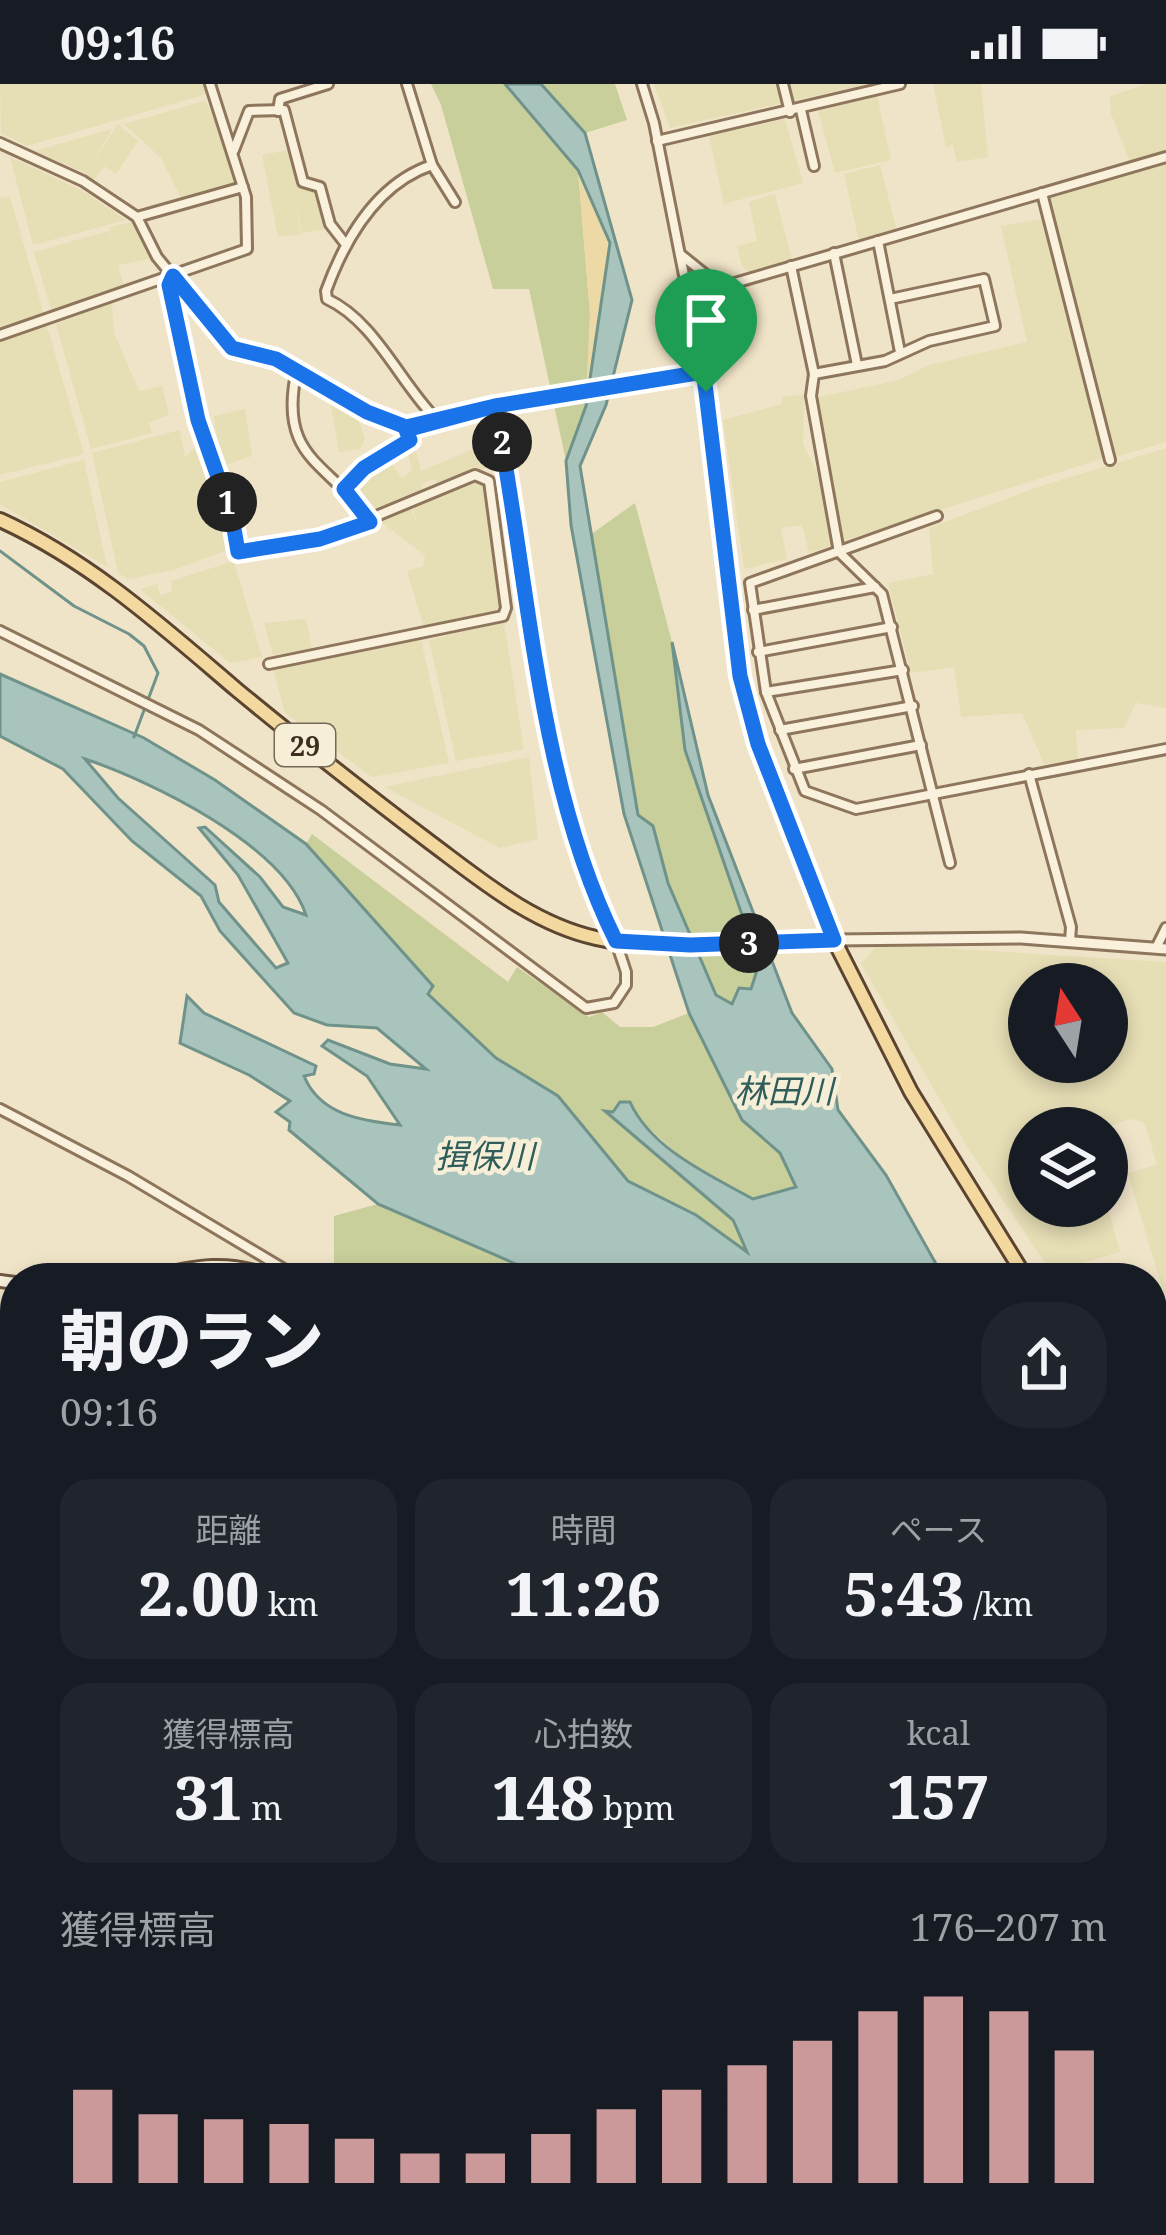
<!DOCTYPE html>
<html lang="ja">
<head>
<meta charset="utf-8">
<style>
	:root { --surface:#171b24; --page:#20242c; --text:#f1f3f6; --muted:#9ea1a6; --accent:#cc999b }
	body { margin:0; font-family:"Noto Serif","Noto Sans JP",serif; background:var(--page); color:var(--text); height:100vh; display:flex; flex-direction:column; font-size:45px; white-space:nowrap }
	* { box-sizing:border-box; margin:0 }
	p { font-size:39px; color:var(--muted) }
	.icon { flex:none; width:66px; height:66px; fill:none; stroke:currentColor; stroke-width:2; stroke-linecap:round; stroke-linejoin:round }
	.map { position:relative; flex:1; overflow:hidden }
	.drawer { position:absolute; left:0px; top:1179px; width:1167px; height:972px; display:flex; flex-direction:column; background:var(--surface); border-radius:48px 48px 0 0; box-shadow:0 6px 18px #0003 }
	.drawer>* { flex:none }
	.needle { width:78px; rotate:348deg }
	.tools { position:absolute; left:1008px; top:879px; display:grid; gap:24px }
	.tools a { display:grid; place-items:center; width:120px; height:120px; border-radius:50%; background:var(--surface); box-shadow:0 6px 18px #0003; font-size:60px }
	.pin { position:absolute; display:grid; place-items:center; width:102px; height:102px; color:#fff; margin:-123px -51px; border-radius:50% 50% 50% 0; rotate:-45deg; box-shadow:0 0 12px #0007 }
	.pin .icon { rotate:45deg }
	.km { position:absolute; width:60px; height:60px; margin:-30px; border-radius:50%; background:#222; color:#fff; font-size:33px; line-height:60px; text-align:center }
	.round { display:grid; place-items:center; flex:none; width:126px; height:126px; border-radius:48px; background:var(--page) }
	.summary { display:flex; align-items:center; justify-content:space-between; height:204px; padding:0 60px }
	h1 { font-size:66px; font-weight:800; line-height:90px }
	.stats { display:grid; grid-template-columns:repeat(3,1fr); gap:18px; height:204px; padding:12px 60px }
	.stats div { display:grid; align-content:center; border-radius:30px; background:var(--page); text-align:center }
	.stats b { font-size:60px; font-weight:800 }
	.stats small { font-size:33px; font-weight:400 }
	.stats p { font-size:33px }
	.chart { height:336px; padding:24px 60px }
	.chart p { display:flex; justify-content:space-between }
	.chart svg { width:100%; height:216px; margin-top:12px; stroke:var(--accent); stroke-width:6 }
	.status { display:flex; justify-content:space-between; align-items:center; height:84px; padding:0 60px; background:var(--surface); direction:ltr }
	.status svg { height:33px; fill:currentColor }
	.map>svg:first-child { display:block }
	.farmland { fill:#e6deb5; fill-rule:evenodd }
	.green { fill:#c9cf9b }
	.sand { fill:#ecd9a5 }
	.water { fill:#a9c4bc; stroke:#6f938a; stroke-width:3; fill-rule:evenodd }
	.lines { fill:none; stroke-linecap:round; stroke-linejoin:round }
	.stream { stroke:#6f938a; stroke-width:3 }
	.river { stroke:#a9c4bc; stroke-width:15 }
	.minor-casing { stroke:#8d765c; stroke-width:14 }
	.tertiary-casing { stroke:#8d765c; stroke-width:15 }
	.secondary-casing { stroke:#6f573f; stroke-width:16 }
	.primary-casing { stroke:#5b4430; stroke-width:18 }
	.minor { stroke:#faf1dc; stroke-width:8 }
	.tertiary { stroke:#faf1dc; stroke-width:9 }
	.secondary { stroke:#faf1dc; stroke-width:10 }
	.primary { stroke:#f3d9a0; stroke-width:12 }
	.route-casing { stroke:#fff; stroke-width:24 }
	.route { stroke:#1a73e8; stroke-width:15 }
	.labels { text-anchor:middle; dominant-baseline:central; stroke-width:9; stroke-linejoin:round; paint-order:stroke }
	.shield { fill:#f7eed8; stroke:#756857; stroke-width:3 }
	.shield-label { font-size:27px; font-weight:bold; fill:#3d2e20 }
	.water-label { font-size:33px; font-style:italic; fill:#2f5d5a; stroke:#f7eed8 }
</style>
</head>
<body>
<div class="status"><b>09:16</b><svg viewBox="0 0 49 12"><path d="M0 12V9h3v3zM5 12V6h3v6zM10 12V3h3v9zM15 12V0h3v12zM26 1h20v11H26zM47 4h2v5h-2z"/></svg></div>
<div class="map">
<svg width="1166" height="2151" viewBox="0 0 1166 2151">
	<rect width="100%" height="100%" fill="#f0e4c8"/>
	<g class="farmland">
		<path d="M0,0H204L207,10L27,62L1,49Z"/>
		<path d="M654,0H868L670,44Z"/>
		<path d="M933,0H981L988,73L957,78L953,61L946,63Z"/>
		<path d="M1147,0H1166V69L1131,80L1111,30L1110,12Z"/>
		<path d="M877,11L891,76L835,89L818,27Z"/>
		<path d="M205,17L217,37L236,99L182,116L161,74L124,40Z"/>
		<path d="M785,35L803,99L724,120L709,52Z"/>
		<path d="M118,40L138,57L116,90L104,82L92,98L85,89L35,67L112,45L90,82Z"/>
		<path d="M294,65L301,100L318,106L332,144L302,149L294,112L301,150L278,153L262,71Z"/>
		<path d="M10,73L81,106L126,136L33,161Z"/>
		<path d="M1166,78V358L1116,373L1083,263L1048,112Z"/>
		<path d="M880,81L897,147L859,157L844,90Z"/>
		<path d="M775,110L792,176L752,191L742,182L737,162L757,157L749,118Z"/>
		<path d="M10,113L45,234L0,246V114Z"/>
		<path d="M1043,135L1104,374L842,457L815,314L899,296L929,281L1027,258L1001,142Z"/>
		<path d="M131,138L153,174L118,181L125,207L53,232L34,168L108,147L111,155L109,143Z"/>
		<path d="M112,219L114,249L139,307L162,302L169,331L149,339L152,349L91,365L56,240Z"/>
		<path d="M47,242L84,370L0,391V255Z"/>
		<path d="M329,309L361,330L358,334L365,355L360,365L339,368Z"/>
		<path d="M804,311L803,360L817,388L833,461L809,469L802,441L781,444L787,475L744,485L723,336L782,320V312Z"/>
		<path d="M245,325L252,372L220,383L207,351L216,349L214,332Z"/>
		<path d="M180,346L185,373L200,358L235,463L174,486L128,495L118,489L92,369Z"/>
		<path d="M414,361L421,387L483,361L487,383L440,404L435,395L422,399L423,410L372,431L351,404L367,387L389,376L402,394L412,386L407,364Z"/>
		<path d="M1166,364V624L1136,619L1124,644L1076,646L1078,677L1044,680L1022,629L961,633L954,583L911,589L888,499L933,490L929,444L1038,403Z"/>
		<path d="M84,376L107,483L0,420V398Z"/>
		<path d="M478,394L485,397L501,523L495,531L424,544L407,487L423,482L425,471L381,438L411,423L418,445L413,423Z"/>
		<path d="M234,477L262,573L230,579L140,505L157,500L160,511L172,508L171,497Z"/>
		<path d="M306,535L312,565L273,571L264,539Z"/>
		<path d="M504,538L524,665L456,677L429,556Z"/>
		<path d="M421,556L449,679L372,693L285,629L273,585Z"/>
		<path d="M529,673L538,755L500,764L384,703Z"/>
		<path d="M878,860L1166,878V1216L1128,1090L1157,1080L1144,1038L1130,1035L1105,1044H1029V1122L1107,1121L1120,1168L1051,1188L968,1064L861,880ZM1029,900H1107V978H1029Z"/>
		<path d="M0,1478L15,1493V1722L0,1732Z"/>
	</g>
	<g class="green">
		<path d="M431,0H505L578,86L590,230L586,322L566,377L529,205H493L441,21Z"/>
		<path d="M541,0H615L627,36L585,49Z"/>
		<path d="M635,419L672,558L685,666L759,881L751,905L732,921L716,911L668,799L653,742L638,731L590,451Z"/>
		<path d="M312,750L508,898L517,883L589,933L602,928L620,943H653L689,929L742,1036L780,1069L796,1103L753,1115L685,1077L620,1018L683,1092L733,1136L748,1171L696,1131L628,1097L558,1012L496,974L427,910L432,902L306,760Z"/>
		<path d="M378,1120L548,1194H340L334,1189V1132Z"/>
		<path d="M15,1262V1446L0,1431V1273Z"/>
		<path d="M0,1844L15,1860V2136H1152V1922L1166,1930V2151H0Z"/>
	</g>
	<path class="sand" d="M578,86L610,159L586,322L590,230Z"/>
	<g class="water">
		<path d="M505,0H541L585,49L632,216L606,321L580,382L638,731L653,742L668,799L716,911L732,920L739,904L751,905L759,880L685,666L672,558L708,711L792,929L832,985L838,1026L886,1091L944,1194H548L378,1120L289,1046L290,1038L276,1028L290,1017L249,991L180,959L187,912L204,929L316,982L314,990L304,992C320,1031 362,1037 400,1041L367,992L322,962L328,956L390,980L426,985L377,944L327,941L294,929L220,847L201,812L132,757L63,685L0,652V590L144,654L215,696L306,760L433,902L428,910L496,974L558,1012L628,1097L696,1131L747,1168L733,1136L605,1027L613,1028L620,1018H630C651,1065 710,1091 753,1115L796,1103L780,1069L742,1036L689,929L624,730L571,441L566,377L586,322L610,159L578,86ZM85,675C151,697 283,761 306,831L283,823L260,793L205,743L199,744L238,791L288,879L276,884L219,818L215,801L118,714Z"/>
		<path d="M1152,1508L1166,1524V1768L1152,1761Z"/>
	</g>
	<g class="lines">
		<path class="stream" d="M0,467L74,522L129,550L144,562L158,589L134,653"/>
		<path class="river" d="M0,1269L15,1266"/>
		<defs>
			<g id="minor">
				<path d="M407,0L432,81"/>
				<path d="M642,0L654,39L707,308L740,592L758,660L833,855"/>
				<path d="M783,0L790,28"/>
				<path d="M801,26L814,82"/>
				<path d="M278,27L280,15L328,0"/>
				<path d="M657,57L900,0"/>
				<path d="M0,59L83,97L137,133L157,173L232,264L276,275L367,328L406,343L495,322L703,288"/>
				<path d="M234,66L249,27L284,26L303,98L320,103L330,140L344,158"/>
				<path d="M1042,109L1110,376"/>
				<path d="M137,133L243,103"/>
				<path d="M878,157L900,268"/>
				<path d="M834,169L857,281"/>
				<path d="M680,170L721,203L1166,73"/>
				<path d="M791,182L814,290L811,312L839,468L882,510L950,779"/>
				<path d="M173,192L169,201L198,336L232,432L239,468L321,455L475,391L489,397L506,524L503,532L269,580"/>
				<path d="M0,251L247,165L246,113L210,0"/>
				<path d="M297,285C276,378 332,378 370,438"/>
				<path d="M814,290L885,277L929,257L995,242L984,195L890,215"/>
				<path d="M437,336C400,299 375,237 327,215L326,207C345,155 376,100 432,81L455,118"/>
				<path d="M344,405L364,384L410,356L406,346L411,344"/>
				<path d="M937,432L750,499L766,608L805,707L856,725L1166,665"/>
				<path d="M753,526L875,503"/>
				<path d="M0,547L199,646L321,726L586,924L614,919L626,901V888C602,812 564,740 549,661C528,548 517,434 495,322"/>
				<path d="M758,568L892,543"/>
				<path d="M766,608L903,586"/>
				<path d="M780,646L913,622"/>
				<path d="M794,685L921,661"/>
				<path d="M1029,690L1071,843L1070,857"/>
				<path d="M1156,864L1166,844"/>
				<path d="M0,1025L128,1092L299,1194"/>
				<path d="M1152,1241L1166,1237"/>
				<path d="M1152,1298L1166,1294"/>
				<path d="M222,2138L234,2151"/>
			</g>
			<g id="tertiary">
				<path d="M834,856L1021,854L1166,865"/>
				<path d="M0,1852L15,1876"/>
				<path d="M255,2136L271,2151"/>
			</g>
			<g id="secondary">
				<path d="M150,1194C194,1181 231,1175 274,1194"/>
				<path d="M0,1197L15,1199"/>
				<path d="M1152,1893L1166,1901"/>
			</g>
			<g id="primary">
				<path d="M0,436C90,477 162,542 237,606C300,658 365,709 431,759C482,797 533,840 596,854C675,873 755,851 834,856L911,1008L1026,1194"/>
				<path d="M1152,1373L1166,1391"/>
			</g>
		</defs>
		<use href="#minor" class="minor-casing"/>
		<use href="#tertiary" class="tertiary-casing"/>
		<use href="#secondary" class="secondary-casing"/>
		<use href="#primary" class="primary-casing"/>
		<use href="#minor" class="minor"/>
		<use href="#tertiary" class="tertiary"/>
		<use href="#secondary" class="secondary"/>
		<use href="#primary" class="primary"/>
	</g>
	<g class="lines">
		<defs>
			<path id="route" d="M706,308L703,288L495,322L406,346L410,356L364,384L344,405L370,438L320,455L238,468L232,433L198,336L169,201L173,192L232,264L276,275L367,328L406,343L495,322C529,495 537,699 616,857L690,861L834,856L758,660L740,592L706,308"/>
		</defs>
		<use href="#route" class="route-casing"/>
		<use href="#route" class="route"/>
	</g>
	<g class="labels">
		<rect class="shield" x="275" y="640" width="60" height="42" rx="9"/>
		<g class="shield-label">
			<text x="305" y="661">29</text>
		</g>
		<g class="water-label">
			<text x="784" y="1006">林田川</text>
			<text x="485" y="1071">揖保川</text>
		</g>
	</g>
</svg>
<div class="tools">
<a><svg class="needle" viewBox="-14 -14 28 28"><path d="M0-13l5 13h-10z" fill="#e53935"/><path d="M0 13l5-13h-10z" fill="#9ea1a6"/></svg></a>
<a><svg class="icon" aria-label="layers" viewBox="0 0 24 24"><path d="M12 4l9 5-9 5-9-5zM3 14l9 5 9-5"/></svg></a>
</div>
<div class="pin" style="left:706px;top:308px;background:#1e9e55"><svg class="icon" aria-label="arrive" viewBox="0 0 24 24"><path d="M6 21V4h12l-3 4 3 4H6"/></svg></div>
<b class="km" style="left:227px;top:418px">1</b>
<b class="km" style="left:502px;top:358px">2</b>
<b class="km" style="left:749px;top:859px">3</b>
<section class="drawer">
<div class="summary"><div><h1>朝のラン</h1><p>09:16</p></div><a class="round"><svg class="icon" aria-label="share" viewBox="0 0 24 24"><path d="M12 15V3M7 8l5-5 5 5M5 13v7h14v-7"/></svg></a></div>
<div class="stats">
<div><p>距離</p><b>2.00<small> km</small></b></div>
<div><p>時間</p><b>11:26</b></div>
<div><p>ペース</p><b>5:43<small> /km</small></b></div>
</div>
<div class="stats">
<div><p>獲得標高</p><b>31<small> m</small></b></div>
<div><p>心拍数</p><b>148<small> bpm</small></b></div>
<div><p>kcal</p><b>157</b></div>
</div>
<div class="chart"><p><span>獲得標高</span>176–207 m</p>
<svg viewBox="0 0 160 44" preserveAspectRatio="none"><path d="M5 44V25M15 44V30M25 44V31M35 44V32M45 44V35M55 44V38M65 44V38M75 44V34M85 44V29M95 44V25M105 44V20M115 44V15M125 44V9M135 44V6M145 44V9M155 44V17"/></svg>
</div>
</section>
</div>
</body>
</html>
